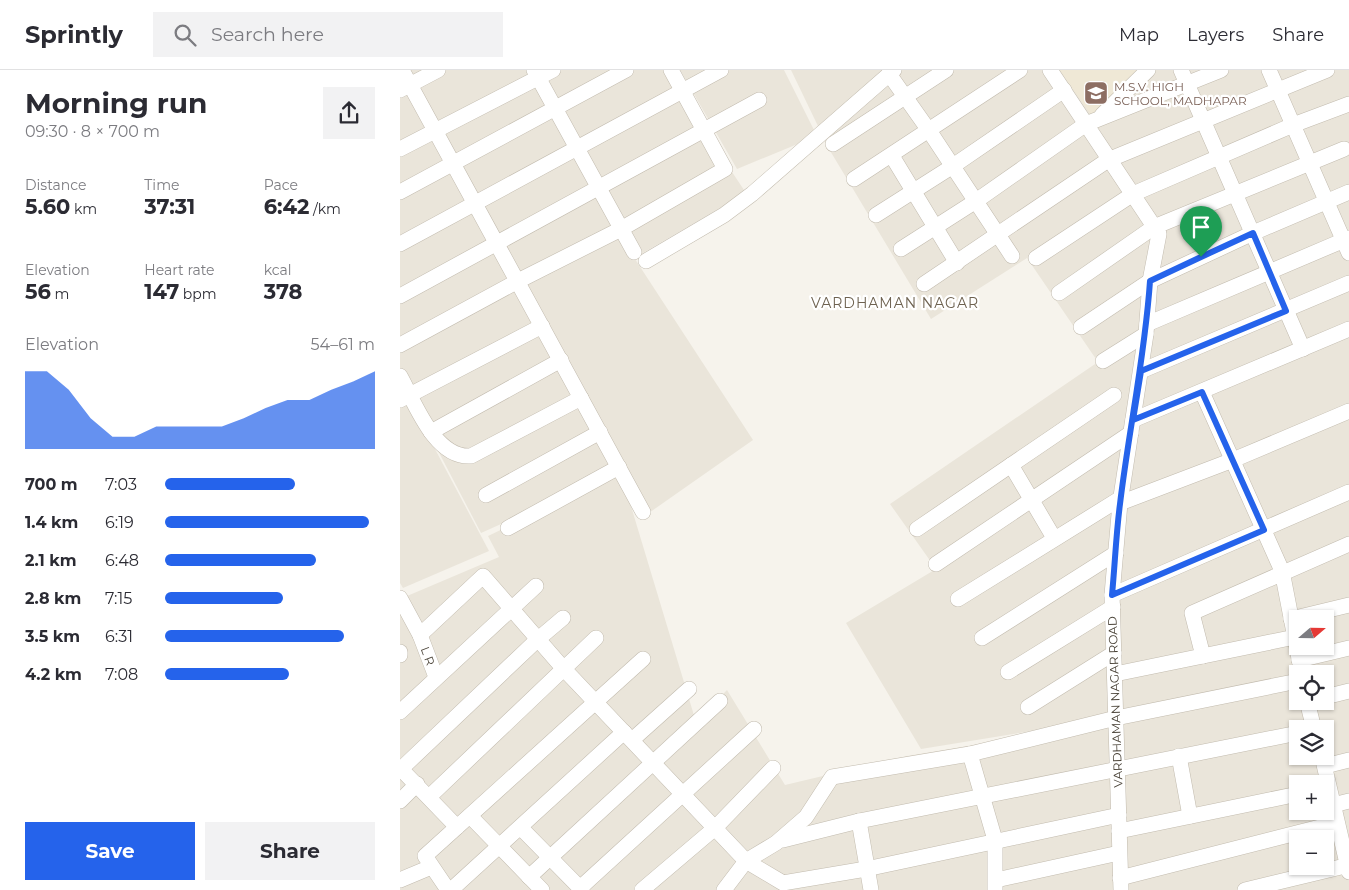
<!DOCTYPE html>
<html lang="en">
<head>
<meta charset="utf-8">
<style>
	:root { --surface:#fff; --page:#f2f2f3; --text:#2b2b33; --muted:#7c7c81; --line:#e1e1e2; --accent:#2563eb }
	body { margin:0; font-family:Montserrat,sans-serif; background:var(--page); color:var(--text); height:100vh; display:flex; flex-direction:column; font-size:19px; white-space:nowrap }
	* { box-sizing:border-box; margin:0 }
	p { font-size:16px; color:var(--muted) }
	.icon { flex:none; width:28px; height:28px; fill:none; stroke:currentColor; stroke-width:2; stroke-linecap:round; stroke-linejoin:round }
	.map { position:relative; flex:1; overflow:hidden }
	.side { display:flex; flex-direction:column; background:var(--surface); width:400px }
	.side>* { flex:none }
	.needle { width:32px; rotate:70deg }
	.fabs { position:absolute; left:889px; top:540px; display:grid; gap:10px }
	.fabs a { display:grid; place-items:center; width:45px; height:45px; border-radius:0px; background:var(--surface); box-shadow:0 1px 4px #0004; font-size:25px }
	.pin { position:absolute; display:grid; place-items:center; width:42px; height:42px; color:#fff; margin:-51px -21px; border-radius:50% 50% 50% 0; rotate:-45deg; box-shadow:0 0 5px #0007 }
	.pin .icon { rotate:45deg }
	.round { display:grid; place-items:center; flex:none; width:52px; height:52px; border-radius:0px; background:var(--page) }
	.headline { display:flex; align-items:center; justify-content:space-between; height:85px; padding:0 25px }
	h1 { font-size:28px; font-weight:700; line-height:38px }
	.figures { display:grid; grid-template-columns:repeat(3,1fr); gap:8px; height:85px; padding:5px 25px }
	.figures div { display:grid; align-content:center }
	.figures b { font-size:21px; font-weight:700 }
	.figures small { font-size:14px; font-weight:400 }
	.figures p { font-size:14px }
	.chart { height:140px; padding:10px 25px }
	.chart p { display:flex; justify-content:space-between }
	.chart svg { width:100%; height:90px; margin-top:5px; fill:var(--accent); opacity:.7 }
	.button { display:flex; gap:10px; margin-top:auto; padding:10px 25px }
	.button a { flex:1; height:58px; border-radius:0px; background:var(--accent); color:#fff; font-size:20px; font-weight:700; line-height:58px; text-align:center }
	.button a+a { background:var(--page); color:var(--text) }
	ul { padding:0 25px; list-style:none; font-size:16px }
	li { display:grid; grid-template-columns:80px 60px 1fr; align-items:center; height:38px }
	li i { height:12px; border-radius:6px; background:var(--accent) }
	header { display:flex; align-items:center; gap:30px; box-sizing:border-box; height:70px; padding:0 25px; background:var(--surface); border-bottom:1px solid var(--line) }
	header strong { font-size:24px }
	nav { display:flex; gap:28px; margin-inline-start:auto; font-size:18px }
	.search { width:350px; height:45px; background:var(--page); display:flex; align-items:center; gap:12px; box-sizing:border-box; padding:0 18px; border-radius:0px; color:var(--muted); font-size:19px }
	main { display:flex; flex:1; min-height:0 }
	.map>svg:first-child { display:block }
	.residential { fill:#eae5da; fill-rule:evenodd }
	.education { fill:#efe8d6 }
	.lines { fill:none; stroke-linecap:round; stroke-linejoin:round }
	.minor-casing { stroke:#c2bbae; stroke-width:16 }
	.minor { stroke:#fff; stroke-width:15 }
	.route-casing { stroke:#fff; stroke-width:10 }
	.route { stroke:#2563eb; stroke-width:6 }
	.labels { text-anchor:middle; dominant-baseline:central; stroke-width:4.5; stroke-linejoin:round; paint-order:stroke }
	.education-label { font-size:12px; fill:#785e54; stroke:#fff; text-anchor:start }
	.street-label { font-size:12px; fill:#4b4439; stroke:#fff }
	.neighbourhood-label { font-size:14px; letter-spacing:1px; fill:#6e6250; stroke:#fff }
</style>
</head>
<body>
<header>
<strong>Sprintly</strong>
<div class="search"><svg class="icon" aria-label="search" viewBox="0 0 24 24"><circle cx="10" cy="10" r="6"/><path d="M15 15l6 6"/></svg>Search here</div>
<nav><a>Map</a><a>Layers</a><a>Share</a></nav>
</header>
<main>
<section class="side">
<div class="headline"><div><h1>Morning run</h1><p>09:30 · 8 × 700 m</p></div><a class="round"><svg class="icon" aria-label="share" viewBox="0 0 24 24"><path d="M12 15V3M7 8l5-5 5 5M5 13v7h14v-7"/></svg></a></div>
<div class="figures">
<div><p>Distance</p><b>5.60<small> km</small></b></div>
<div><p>Time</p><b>37:31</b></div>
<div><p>Pace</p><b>6:42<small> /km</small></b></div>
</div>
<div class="figures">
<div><p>Elevation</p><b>56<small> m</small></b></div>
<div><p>Heart rate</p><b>147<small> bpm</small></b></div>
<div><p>kcal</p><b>378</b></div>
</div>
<div class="chart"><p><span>Elevation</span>54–61 m</p>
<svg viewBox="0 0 160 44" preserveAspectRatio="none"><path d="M0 44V6L10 6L20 15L30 29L40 38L50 38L60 33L70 33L80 33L90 33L100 29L110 24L120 20L130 20L140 15L150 11L160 6V44z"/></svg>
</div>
<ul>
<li><b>700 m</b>7:03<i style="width:62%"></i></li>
<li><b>1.4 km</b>6:19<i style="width:97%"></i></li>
<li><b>2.1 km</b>6:48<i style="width:72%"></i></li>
<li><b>2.8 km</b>7:15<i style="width:56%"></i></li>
<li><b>3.5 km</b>6:31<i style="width:85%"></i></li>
<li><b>4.2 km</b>7:08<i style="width:59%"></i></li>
</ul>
<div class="button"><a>Save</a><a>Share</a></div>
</section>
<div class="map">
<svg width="949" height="820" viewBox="0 0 949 820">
	<rect width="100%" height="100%" fill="#f6f3ec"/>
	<g class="residential">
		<path d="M0,0L221,400L81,463L0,308Z"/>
		<path d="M3,0H134L235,189L353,370L246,445Z"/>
		<path d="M136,0H274L330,99L346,123L236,187Z"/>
		<path d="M280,0H384L417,66L337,99Z"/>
		<path d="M391,0H740L691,55L754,166L712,515L711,648L521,679L446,553L536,499L490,434L698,292L627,188L531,249L429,79Z"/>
		<path d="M747,0H949V624L925,629V604H898L717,648V514L740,342L759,165L697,56ZM898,549H925V576H898Z"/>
		<path d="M0,313L89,481L3,518L0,513Z"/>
		<path d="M221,403L296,652L327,620L385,715L507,686L712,652L722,820H0V529L99,487L88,466Z"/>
		<path d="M897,613L898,631H905L907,637L949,627V820H726L716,652ZM898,659H925V686H898ZM898,714H925V741H898ZM898,769H925V796H898Z"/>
	</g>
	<path class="education" d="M659,0H740L692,46Z"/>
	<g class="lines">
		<defs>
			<g id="minor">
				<path d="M2,0L243,442"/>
				<path d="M134,0L234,182"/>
				<path d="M650,0L759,164L750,211L746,264L720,433L712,525L721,820"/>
				<path d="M781,0L903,279"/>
				<path d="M869,0L949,183"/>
				<path d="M489,4L530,62L612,186"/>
				<path d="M0,20L38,0"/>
				<path d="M702,45L748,0"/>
				<path d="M433,74L546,0"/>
				<path d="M0,79L153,0"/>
				<path d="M492,86L557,193"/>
				<path d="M454,109L620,0"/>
				<path d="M0,122L226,0"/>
				<path d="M476,145L553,96L664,20"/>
				<path d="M0,174L321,0"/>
				<path d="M501,179L576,131L686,54L821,0"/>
				<path d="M636,188L733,124L893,55L949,34"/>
				<path d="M246,191L324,145L352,124L494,0"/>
				<path d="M524,214L708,90L927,0"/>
				<path d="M659,223L754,157L944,79"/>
				<path d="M0,226L359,30"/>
				<path d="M747,254L949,168"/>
				<path d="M681,257L750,211L853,163L949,122"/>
				<path d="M0,275L118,211L221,159L325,99L271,0"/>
				<path d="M703,291L746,264"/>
				<path d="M741,301L949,213"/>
				<path d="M0,306C15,333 35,389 71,386L181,328"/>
				<path d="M802,322L882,501L902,604"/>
				<path d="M0,330L142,256"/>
				<path d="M733,350L949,259"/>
				<path d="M31,362L161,290"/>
				<path d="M611,395L654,468"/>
				<path d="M86,425L200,362"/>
				<path d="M720,433L833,390L949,341"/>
				<path d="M108,458L219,397"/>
				<path d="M517,459L714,325"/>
				<path d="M536,494L731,363"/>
				<path d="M712,525L949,422"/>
				<path d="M0,528L20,565L36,607"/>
				<path d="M558,529L721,428"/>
				<path d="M891,549L949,535"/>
				<path d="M20,565L83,506L163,598L346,791L383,813L466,799L719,745"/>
				<path d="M582,568L716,483"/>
				<path d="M0,582V585"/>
				<path d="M803,586L792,543L949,474"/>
				<path d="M899,590L949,578"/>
				<path d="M608,602L713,537"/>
				<path d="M715,604L895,567"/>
				<path d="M925,627L949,621"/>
				<path d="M907,631L914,659"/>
				<path d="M628,637L714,583"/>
				<path d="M0,642L136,516"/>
				<path d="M232,670L289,619"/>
				<path d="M570,684L595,770V820"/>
				<path d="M779,686L790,746"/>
				<path d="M922,686L949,802"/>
				<path d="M925,696L949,690"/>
				<path d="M0,698L57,757"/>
				<path d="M1,699L137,570L163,548"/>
				<path d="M29,727L196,568"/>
				<path d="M0,731L17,714"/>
				<path d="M933,735L949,731"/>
				<path d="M70,746L142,820"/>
				<path d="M459,751L471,820"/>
				<path d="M121,758L182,820"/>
				<path d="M719,761L898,724"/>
				<path d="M383,770L459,751L898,663"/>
				<path d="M129,807L320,631"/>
				<path d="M720,808L936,753"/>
				<path d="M0,810L31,797"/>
				<path d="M596,810L719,783"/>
				<path d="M180,818L354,659"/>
				<path d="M48,820L25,786L243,589"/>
				<path d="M51,820L224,662"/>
				<path d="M242,820L315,758L373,698"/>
				<path d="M324,820L346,791L376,773L406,747L432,707L570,684L716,648L898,611"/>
				<path d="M845,820L949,795"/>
			</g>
		</defs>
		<use href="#minor" class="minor-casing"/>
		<use href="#minor" class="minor"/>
	</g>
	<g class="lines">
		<defs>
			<path id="route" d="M801,187L750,211C745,286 729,359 720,434C716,464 715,494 712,525L864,460L802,322L733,350L741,301L886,241L853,163L801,187"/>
		</defs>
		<use href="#route" class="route-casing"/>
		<use href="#route" class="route"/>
	</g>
	<defs>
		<symbol id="school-square" viewBox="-11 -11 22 22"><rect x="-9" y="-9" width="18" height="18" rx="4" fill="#8d6e63" stroke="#fff"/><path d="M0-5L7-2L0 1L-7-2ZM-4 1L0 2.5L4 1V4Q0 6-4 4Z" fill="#fff"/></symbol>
	</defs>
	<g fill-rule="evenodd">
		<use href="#school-square" x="682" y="9" width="28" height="28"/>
	</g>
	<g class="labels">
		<g class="education-label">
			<text x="714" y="16">M.S.V. HIGH<tspan x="714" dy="14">SCHOOL, MADHAPAR</tspan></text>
		</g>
		<g class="street-label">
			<text transform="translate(28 586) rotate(69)">L R</text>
			<text transform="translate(715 632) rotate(-92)">VARDHAMAN NAGAR ROAD</text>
		</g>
		<g class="neighbourhood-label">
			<text x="495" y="233">VARDHAMAN NAGAR</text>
		</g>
	</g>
</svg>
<div class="fabs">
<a><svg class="needle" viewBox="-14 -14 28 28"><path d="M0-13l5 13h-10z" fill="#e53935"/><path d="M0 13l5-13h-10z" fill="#7c7c81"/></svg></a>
<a><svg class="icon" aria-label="locate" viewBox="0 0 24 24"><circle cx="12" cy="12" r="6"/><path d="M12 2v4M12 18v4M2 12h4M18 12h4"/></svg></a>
<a><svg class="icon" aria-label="layers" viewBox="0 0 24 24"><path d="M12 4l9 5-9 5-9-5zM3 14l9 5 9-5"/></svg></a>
<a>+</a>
<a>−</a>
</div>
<div class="pin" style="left:801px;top:187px;background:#1e9e55"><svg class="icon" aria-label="arrive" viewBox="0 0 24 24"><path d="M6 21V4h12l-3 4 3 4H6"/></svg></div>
</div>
</main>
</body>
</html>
